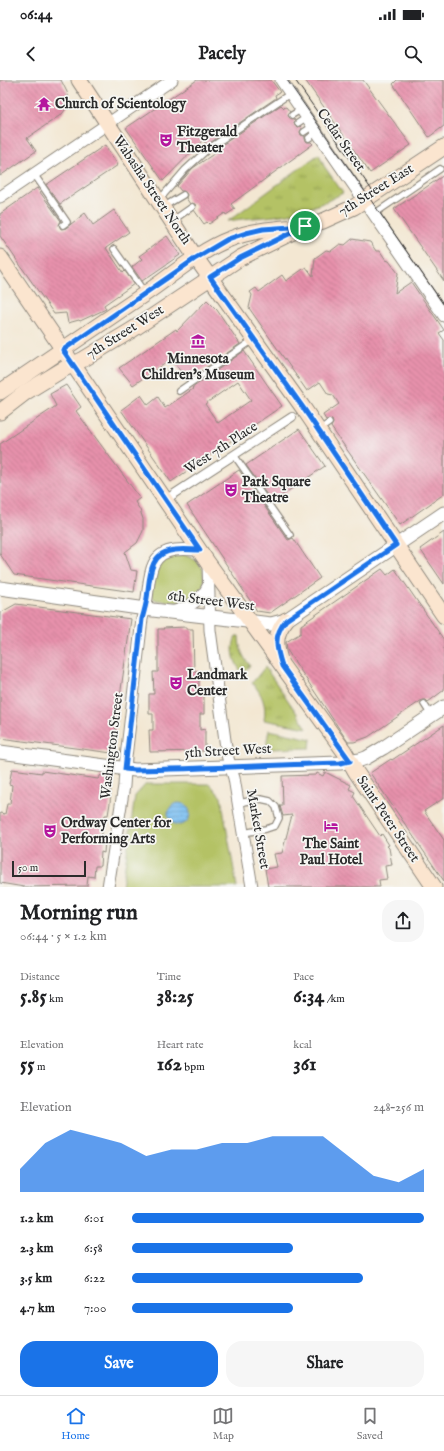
<!DOCTYPE html>
<html lang="en">
<head>
<meta charset="utf-8">
<style>
	:root { --surface:#fff; --page:#f6f6f6; --text:#202124; --muted:#757577; --line:#e0e0e0; --accent:#1a73e8 }
	body { margin:0; font-family:"IM FELL English",serif; background:var(--page); color:var(--text); height:100vh; display:flex; flex-direction:column; font-size:15px; white-space:nowrap }
	* { box-sizing:border-box; margin:0 }
	p { font-size:13px; color:var(--muted) }
	.icon { flex:none; width:22px; height:22px; fill:none; stroke:currentColor; stroke-width:2; stroke-linecap:round; stroke-linejoin:round }
	.map { position:relative; height:807px; overflow:hidden }
	.sheet { display:flex; flex-direction:column; background:var(--surface); flex:1 }
	.sheet>* { flex:none }
	.scale { position:absolute; left:12px; bottom:10px; width:74px; box-sizing:border-box; padding-left:4px; border:2px solid #2b2b2b; border-top:0; font-size:11px; line-height:14px; white-space:nowrap; color:#2b2b2b; -webkit-text-stroke:3px #f6f6f2; paint-order:stroke }
	.pin { position:absolute; display:grid; place-items:center; width:34px; height:34px; color:#fff; margin:-17px; border:2px solid #fff; border-radius:50%; box-shadow:0 1px 4px #0007 }
	.round { display:grid; place-items:center; flex:none; width:42px; height:42px; border-radius:16px; background:var(--page) }
	.summary { display:flex; align-items:center; justify-content:space-between; height:68px; padding:0 20px }
	h1 { font-size:22px; font-weight:700; line-height:30px }
	.figures { display:grid; grid-template-columns:repeat(3,1fr); gap:6px; height:68px; padding:4px 20px }
	.figures div { display:grid; align-content:center }
	.figures b { font-size:20px; font-weight:700 }
	.figures small { font-size:11px; font-weight:400 }
	.figures p { font-size:11px }
	.chart { height:112px; padding:8px 20px }
	.chart p { display:flex; justify-content:space-between }
	.chart svg { width:100%; height:72px; margin-top:4px; fill:var(--accent); opacity:.7 }
	.action { display:flex; gap:8px; margin-top:auto; padding:8px 20px }
	.action a { flex:1; height:46px; border-radius:16px; background:var(--accent); color:#fff; font-size:16px; font-weight:700; line-height:46px; text-align:center }
	.action a+a { background:var(--page); color:var(--text) }
	ul { padding:0 20px; list-style:none; font-size:13px }
	li { display:grid; grid-template-columns:64px 48px 1fr; align-items:center; height:30px }
	li i { height:10px; border-radius:5px; background:var(--accent) }
	.status { display:flex; justify-content:space-between; align-items:center; height:28px; padding:0 20px; background:var(--surface); direction:ltr }
	.status svg { height:11px; fill:currentColor }
	header { display:flex; justify-content:space-between; align-items:center; height:52px; padding:0 20px; background:var(--surface); font-size:18px; font-weight:700 }
	.menu { display:flex; justify-content:space-around; align-items:center; height:56px; border-top:1px solid var(--line); background:var(--surface); font-size:11px; color:var(--muted) }
	.menu a { display:grid; justify-items:center; gap:2px }
	.menu .current { color:var(--accent) }
	.map>svg:first-child { display:block }
	.grass { fill:url(#grass-tufts); stroke:#707648 }
	.park { fill:#b4c265; stroke:#707648 }
	.water { fill:url(#water-rules); stroke:#54758e }
	.building { fill:url(#building-back-hatch); fill-rule:evenodd }
	.lines { fill:none; stroke-linecap:round; stroke-linejoin:round }
	.service-casing { stroke:#8f897e; stroke-width:8 }
	.pedestrian-casing { stroke:#8f897e; stroke-width:10 }
	.minor-casing { stroke:#8f897e; stroke-width:13 }
	.tertiary-casing { stroke:#8f897e; stroke-width:15 }
	.secondary-casing { stroke:#8f897e; stroke-width:17 }
	.service { stroke:#fff; stroke-width:5.5 }
	.pedestrian { stroke:#fff; stroke-width:8 }
	.minor { stroke:#fff; stroke-width:11 }
	.tertiary { stroke:#fff; stroke-width:13 }
	.secondary { stroke:#fbe5cf; stroke-width:15 }
	.tram { stroke:#2b2b2b; stroke-width:1 }
	.route-casing { stroke:#fff; stroke-width:8 }
	.route { stroke:#1a73e8; stroke-width:5 }
	.labels { text-anchor:middle; dominant-baseline:central; stroke-width:3.5; stroke-linejoin:round; paint-order:stroke }
	.poi-label { font-size:14px; font-weight:bold; fill:#2b2b2b; stroke:#f6f6f2; text-anchor:start }
	.street-label { font-size:14px; fill:#2b2b2b; stroke:#f6f6f2 }
</style>
</head>
<body>
<div class="status"><b>06:44</b><svg viewBox="0 0 49 12"><path d="M0 12V9h3v3zM5 12V6h3v6zM10 12V3h3v9zM15 12V0h3v12zM26 1h20v11H26zM47 4h2v5h-2z"/></svg></div>
<header><svg class="icon" aria-label="back" viewBox="0 0 24 24"><path d="M15 5l-7 7 7 7"/></svg>Pacely<svg class="icon" aria-label="search" viewBox="0 0 24 24"><circle cx="10" cy="10" r="6"/><path d="M15 15l6 6"/></svg></header>
<div class="map">
<svg width="444" height="807" viewBox="0 0 444 807">
	<defs>
		<pattern id="grass-tufts" width="24" height="20" patternUnits="userSpaceOnUse"><rect width="24" height="20" fill="#b4c265"/><path d="M3 7l-1-3M5 7V3M7 7l1-3M15 17l-1-3M17 17v-4M19 17l1-3" fill="none" stroke="#939e53"/></pattern>
		<pattern id="water-rules" width="6" height="5" patternUnits="userSpaceOnUse"><rect width="6" height="5" fill="#7cbff2"/><path d="M0 2.5h6" fill="none" stroke="#669bc4"/></pattern>
		<pattern id="building-back-hatch" width="6" height="6" patternUnits="userSpaceOnUse"><rect width="6" height="6" fill="#e791ac"/><path d="M-1 5l2 2M0 0l6 6M5-1l2 2" fill="none" stroke="#bb778c"/></pattern>
	</defs>
	<rect width="100%" height="100%" fill="#f6f6f2"/>
	<filter id="ink" filterUnits="userSpaceOnUse"><feTurbulence type="fractalNoise" baseFrequency=".025" numOctaves="2"/><feDisplacementMap in="SourceGraphic" scale="8" xChannelSelector="R" yChannelSelector="G"/><feConvolveMatrix kernelMatrix="1 2 1 2 8 2 1 2 1" color-interpolation-filters="sRGB"/></filter>
	<filter id="wash" filterUnits="userSpaceOnUse"><feTurbulence type="fractalNoise" baseFrequency=".012" numOctaves="4" result="noise"/><feDisplacementMap in="SourceGraphic" scale="16" xChannelSelector="R" yChannelSelector="G"/><feGaussianBlur stdDeviation="0.9" result="paint"/><feColorMatrix in="noise" values="0 0 0 0 0 0 0 0 0 0 0 0 0 0 0 0 0 1.4 0 .05"/><feComposite in="paint" operator="in"/></filter>
	<g filter="url(#wash)">
		<rect width="100%" height="100%" fill="#f3e7d2"/>
		<g class="grass">
			<path d="M319,74L324,86L343,113C321,125 300,133 275,136C259,138 244,138 228,141Z"/>
			<path d="M236,556H239C239,567 242,577 250,585L243,594C234,583 230,570 236,556Z"/>
			<path d="M265,587L307,648L264,640C267,626 262,613 252,603Z"/>
			<path d="M269,650L311,659L310,668L267,669V660Z"/>
		</g>
		<g class="park">
			<path d="M184,474L197,481L203,489L204,504L198,515L182,523L156,520L151,517C153,503 153,484 168,476C172,474 179,475 184,474Z"/>
			<path d="M146,704H210L221,717L237,807H122L135,716Z"/>
		</g>
		<circle class="water" cx="179" cy="734" r="11"/>
		<g id="blocks">
			<g class="building">
				<path d="M0,0H61L67,12L69,19L68,26L62,34L27,58L36,71L0,96Z"/>
				<path d="M197,0H271L280,12L275,15L276,18L207,65L203,60L163,101L126,48Z"/>
				<path d="M305,0H363L411,65L370,93Z"/>
				<path d="M397,0H444V46L429,57L393,4Z"/>
				<path d="M281,25L284,28L286,27L290,32L288,35L289,37L295,40L294,43L295,46L298,47L300,46L302,48L300,52L301,55L305,56V59L307,62H311L313,64L231,124L235,129L226,135L225,133L209,144L207,142L204,144L194,130L196,127L195,124L192,123L190,124L186,118L187,115L186,113L183,111H181L177,106L193,88L215,73L213,71Z"/>
				<path d="M105,65L118,85L60,124L46,105Z"/>
				<path d="M444,95V201L394,129Z"/>
				<path d="M37,108L61,141L59,145L61,149L66,148L85,133L93,145L114,130L129,152L106,168L123,193L125,191L134,204L104,225L106,229L80,241L79,240L68,243L66,233L54,234L0,156V134Z"/>
				<path d="M167,156L180,175L142,201L132,187L142,179L139,176Z"/>
				<path d="M352,159L370,162L376,171H380L386,180L389,181L398,193L395,213L411,202L444,250L439,253L444,260V414L400,445L331,347L333,343L332,340L329,339L326,340L323,335L339,324L333,315L328,314L320,302L307,311L249,228L252,215L250,212L256,208L259,212L282,195L286,201L306,187L313,196L315,178L326,170L331,171L340,164L345,165Z"/>
				<path d="M207,220L217,230L240,264L187,301L172,279L133,305L119,288L176,249L177,251Z"/>
				<path d="M244,271L282,326L171,402L121,330L141,315L148,325L158,317L165,328L193,309L192,308ZM238,301L251,320L218,343L205,324Z"/>
				<path d="M66,305L81,327L76,331L140,418L135,422L140,430L143,439V451L137,463L125,472L131,490L137,491L134,512L14,495L0,474V364L56,326L50,314Z"/>
				<path d="M299,349L325,386L272,422L246,385Z"/>
				<path d="M239,390L288,460L293,458L320,498L270,533L257,531L187,425Z"/>
				<path d="M444,452V504L420,469Z"/>
				<path d="M382,489L387,495L395,489L444,560V610L428,622L426,620H422L368,657L354,662H348L287,570L286,562L301,553V545Z"/>
				<path d="M16,524L131,539L112,673L0,658V533Z"/>
				<path d="M186,547V549H193L194,591H199V614L204,613V634H200V650L205,649V671L150,672L149,650H153V634H149V614H154L153,592H158V549H164L163,548Z"/>
				<path d="M444,645V718L424,731L444,760V801L370,693L391,679L392,680Z"/>
				<path d="M12,689L42,693V691L98,699L101,695L111,699L107,711L111,710L110,723L108,735H105L101,758L105,759L104,773L101,772L100,786H95L94,797L88,796L87,806L24,807L0,803V733L5,734L7,724H10L12,705L9,704Z"/>
				<path d="M325,692L351,705L349,709L355,712L353,716L380,756L382,754L389,765L387,766L389,768L392,785L385,786L387,799L379,800L380,807H268L265,789L277,787L274,774L282,773L292,735L283,736L280,726H283L282,696L316,695L317,693L323,696Z"/>
			</g>
		</g>
	</g>
	<g filter="url(#ink)">
		<use href="#blocks" fill-opacity="0" stroke="#8f897e" stroke-width="1"/>
		<g class="lines">
			<defs>
				<g id="service">
					<path d="M292,35L302,29"/>
					<path d="M298,43L307,37"/>
					<path d="M304,52L313,46"/>
					<path d="M309,58L317,52"/>
					<path d="M34,94L67,142L63,145"/>
					<path d="M160,119L185,90L208,69L291,13"/>
					<path d="M163,127L183,115"/>
					<path d="M374,134L440,89"/>
					<path d="M172,141L192,127"/>
					<path d="M114,169L145,213"/>
					<path d="M179,311L253,260"/>
					<path d="M319,350L329,343"/>
					<path d="M234,375L290,455"/>
					<path d="M424,624L431,635"/>
					<path d="M238,723L261,719L270,721L276,727L279,738L275,746L266,749L243,753"/>
				</g>
				<path id="pedestrian" d="M165,420L292,337"/>
				<g id="minor">
					<path d="M281,0L444,236"/>
					<path d="M0,117L172,0"/>
					<path d="M208,483L210,550L227,675L234,698L252,807"/>
					<path d="M172,532C187,527 201,522 208,506"/>
					<path d="M108,807L124,706L126,677L142,539C144,532 146,525 147,518C150,499 148,473 175,470C183,469 191,470 199,470"/>
				</g>
				<g id="tertiary">
					<path d="M0,508L153,530L271,544L286,540L444,433"/>
					<path d="M0,672L135,690L340,683L360,680L366,678L383,668L444,627"/>
				</g>
				<g id="secondary">
					<path d="M79,0L196,178L304,329L444,536"/>
					<path d="M0,177L208,483L344,671L356,692L434,807"/>
					<path d="M0,312C49,279 98,246 146,213C171,196 202,169 230,159C252,150 274,149 298,147"/>
					<path d="M0,332L26,312L62,290L84,279L132,250L240,178L305,146L323,141L354,127L444,67"/>
					<path d="M280,580C275,564 275,553 286,540"/>
				</g>
			</defs>
			<use href="#service" class="service-casing"/>
			<use href="#pedestrian" class="pedestrian-casing"/>
			<use href="#minor" class="minor-casing"/>
			<use href="#tertiary" class="tertiary-casing"/>
			<use href="#secondary" class="secondary-casing"/>
			<use href="#service" class="service"/>
			<use href="#pedestrian" class="pedestrian"/>
			<use href="#minor" class="minor"/>
			<use href="#tertiary" class="tertiary"/>
			<use href="#secondary" class="secondary"/>
			<g class="tram">
				<path d="M287,0L444,225"/>
				<path d="M295,0L376,116"/>
			</g>
		</g>
	</g>
	<g class="lines" filter="url(#ink)">
		<defs>
			<path id="route" d="M305,146L240,178L210,197L304,329L396,465L286,540C273,556 276,567 282,586L350,681L340,683C271,685 203,689 135,690L125,689L142,539C144,532 146,525 147,518C150,499 148,472 175,470C183,469 191,470 200,470L63,270L196,178L228,159L246,153L263,149Z"/>
		</defs>
		<use href="#route" class="route-casing"/>
		<use href="#route" class="route"/>
	</g>
	<defs>
		<symbol id="temple-bare" viewBox="-9 -9 18 18"><path d="M0-6L5-2H3V0L6.5 2.5H4V6H1.5V3h-3V6H-4V2.5H-6.5L-3 0V-2H-5Z" fill="#b5179e" stroke="#f6f6f2" stroke-width="2.5" paint-order="stroke"/></symbol>
		<symbol id="theatre-bare" viewBox="-9 -9 18 18"><path d="M-5-5.5Q0-4 5-5.5V0Q5 5 0 6Q-5 5-5 0ZM-3.3-2.5H-1v1.5H-3.3ZM1-2.5H3.3v1.5H1ZM-2.8 1Q0 5.5 2.8 1Z" fill="#b5179e" stroke="#f6f6f2" stroke-width="2.5" paint-order="stroke"/></symbol>
		<symbol id="museum-bare" viewBox="-9 -9 18 18"><path d="M0-6L6-3V-2H-6V-3ZM-5-1h2V3h-2ZM-1-1h2V3h-2ZM3-1h2V3H3ZM-6 4H6V6H-6Z" fill="#b5179e" stroke="#f6f6f2" stroke-width="2.5" paint-order="stroke"/></symbol>
		<symbol id="hotel-bare" viewBox="-9 -9 18 18"><path d="M-6-4.5h1.5V1H6V5H4.5V3h-9V5H-6ZM-4 0a1.8 1.8 0 1 1 3.6 0ZM.5 0V-2.5h3Q6-2.5 6 0Z" fill="#b5179e" stroke="#f6f6f2" stroke-width="2.5" paint-order="stroke"/></symbol>
	</defs>
	<g fill-rule="evenodd">
		<use href="#temple-bare" x="34" y="14" width="20" height="20"/>
		<use href="#theatre-bare" x="156" y="50" width="20" height="20"/>
		<use href="#museum-bare" x="188" y="251" width="20" height="20"/>
		<use href="#theatre-bare" x="221" y="400" width="20" height="20"/>
		<use href="#theatre-bare" x="166" y="593" width="20" height="20"/>
		<use href="#hotel-bare" x="321" y="736" width="20" height="20"/>
		<use href="#theatre-bare" x="40" y="741" width="20" height="20"/>
	</g>
	<g class="labels">
		<g class="poi-label">
			<text x="55" y="24">Church of Scientology</text>
			<text x="177" y="52">Fitzgerald<tspan x="177" dy="16">Theater</tspan></text>
			<text x="198" y="279" text-anchor="middle">Minnesota<tspan x="198" dy="16">Children's Museum</tspan></text>
			<text x="242" y="402">Park Square<tspan x="242" dy="16">Theatre</tspan></text>
			<text x="187" y="595">Landmark<tspan x="187" dy="16">Center</tspan></text>
			<text x="61" y="743">Ordway Center for<tspan x="61" dy="16">Performing Arts</tspan></text>
			<text x="331" y="764" text-anchor="middle">The Saint<tspan x="331" dy="16">Paul Hotel</tspan></text>
		</g>
		<g class="street-label">
			<text transform="translate(341 60) rotate(55)">Cedar Street</text>
			<text transform="translate(152 110) rotate(56)">Wabasha Street North</text>
			<text transform="translate(376 110) rotate(-32)">7th Street East</text>
			<text transform="translate(125 252) rotate(-32)">7th Street West</text>
			<text transform="translate(221 368) rotate(-33)">West 7th Place</text>
			<text transform="translate(211 521) rotate(7)">6th Street West</text>
			<text transform="translate(112 666) rotate(-83)">Washington Street</text>
			<text transform="translate(228 671) rotate(-3)">5th Street West</text>
			<text transform="translate(388 739) rotate(56)">Saint Peter Street</text>
			<text transform="translate(258 749) rotate(80)">Market Street</text>
		</g>
	</g>
</svg>
<div class="scale">50 m</div>
<div class="pin" style="left:305px;top:146px;background:#1e9e55"><svg class="icon" aria-label="arrive" viewBox="0 0 24 24"><path d="M6 21V4h12l-3 4 3 4H6"/></svg></div>
</div>
<section class="sheet">
<div class="summary"><div><h1>Morning run</h1><p>06:44 · 5 × 1.2 km</p></div><a class="round"><svg class="icon" aria-label="share" viewBox="0 0 24 24"><path d="M12 15V3M7 8l5-5 5 5M5 13v7h14v-7"/></svg></a></div>
<div class="figures">
<div><p>Distance</p><b>5.85<small> km</small></b></div>
<div><p>Time</p><b>38:25</b></div>
<div><p>Pace</p><b>6:34<small> /km</small></b></div>
</div>
<div class="figures">
<div><p>Elevation</p><b>55<small> m</small></b></div>
<div><p>Heart rate</p><b>162<small> bpm</small></b></div>
<div><p>kcal</p><b>361</b></div>
</div>
<div class="chart"><p><span>Elevation</span>248–256 m</p>
<svg viewBox="0 0 160 44" preserveAspectRatio="none"><path d="M0 44V30L10 14L20 6L30 10L40 14L50 22L60 18L70 18L80 14L90 14L100 10L110 10L120 10L130 22L140 34L150 38L160 30V44z"/></svg>
</div>
<ul>
<li><b>1.2 km</b>6:01<i style="width:100%"></i></li>
<li><b>2.3 km</b>6:58<i style="width:55%"></i></li>
<li><b>3.5 km</b>6:22<i style="width:79%"></i></li>
<li><b>4.7 km</b>7:00<i style="width:55%"></i></li>
</ul>
<div class="action"><a>Save</a><a>Share</a></div>
</section>
<nav class="menu">
<a class="current"><svg class="icon" aria-label="home" viewBox="0 0 24 24"><path d="M3 11l9-7 9 7M6 9v11h12V9"/></svg>Home</a>
<a><svg class="icon" aria-label="map" viewBox="0 0 24 24"><path d="M3 6l6-2 6 2 6-2v14l-6 2-6-2-6 2zM9 4v14M15 6v14"/></svg>Map</a>
<a><svg class="icon" aria-label="saved" viewBox="0 0 24 24"><path d="M7 4h10v16l-5-4-5 4z"/></svg>Saved</a>
</nav>
</body>
</html>
